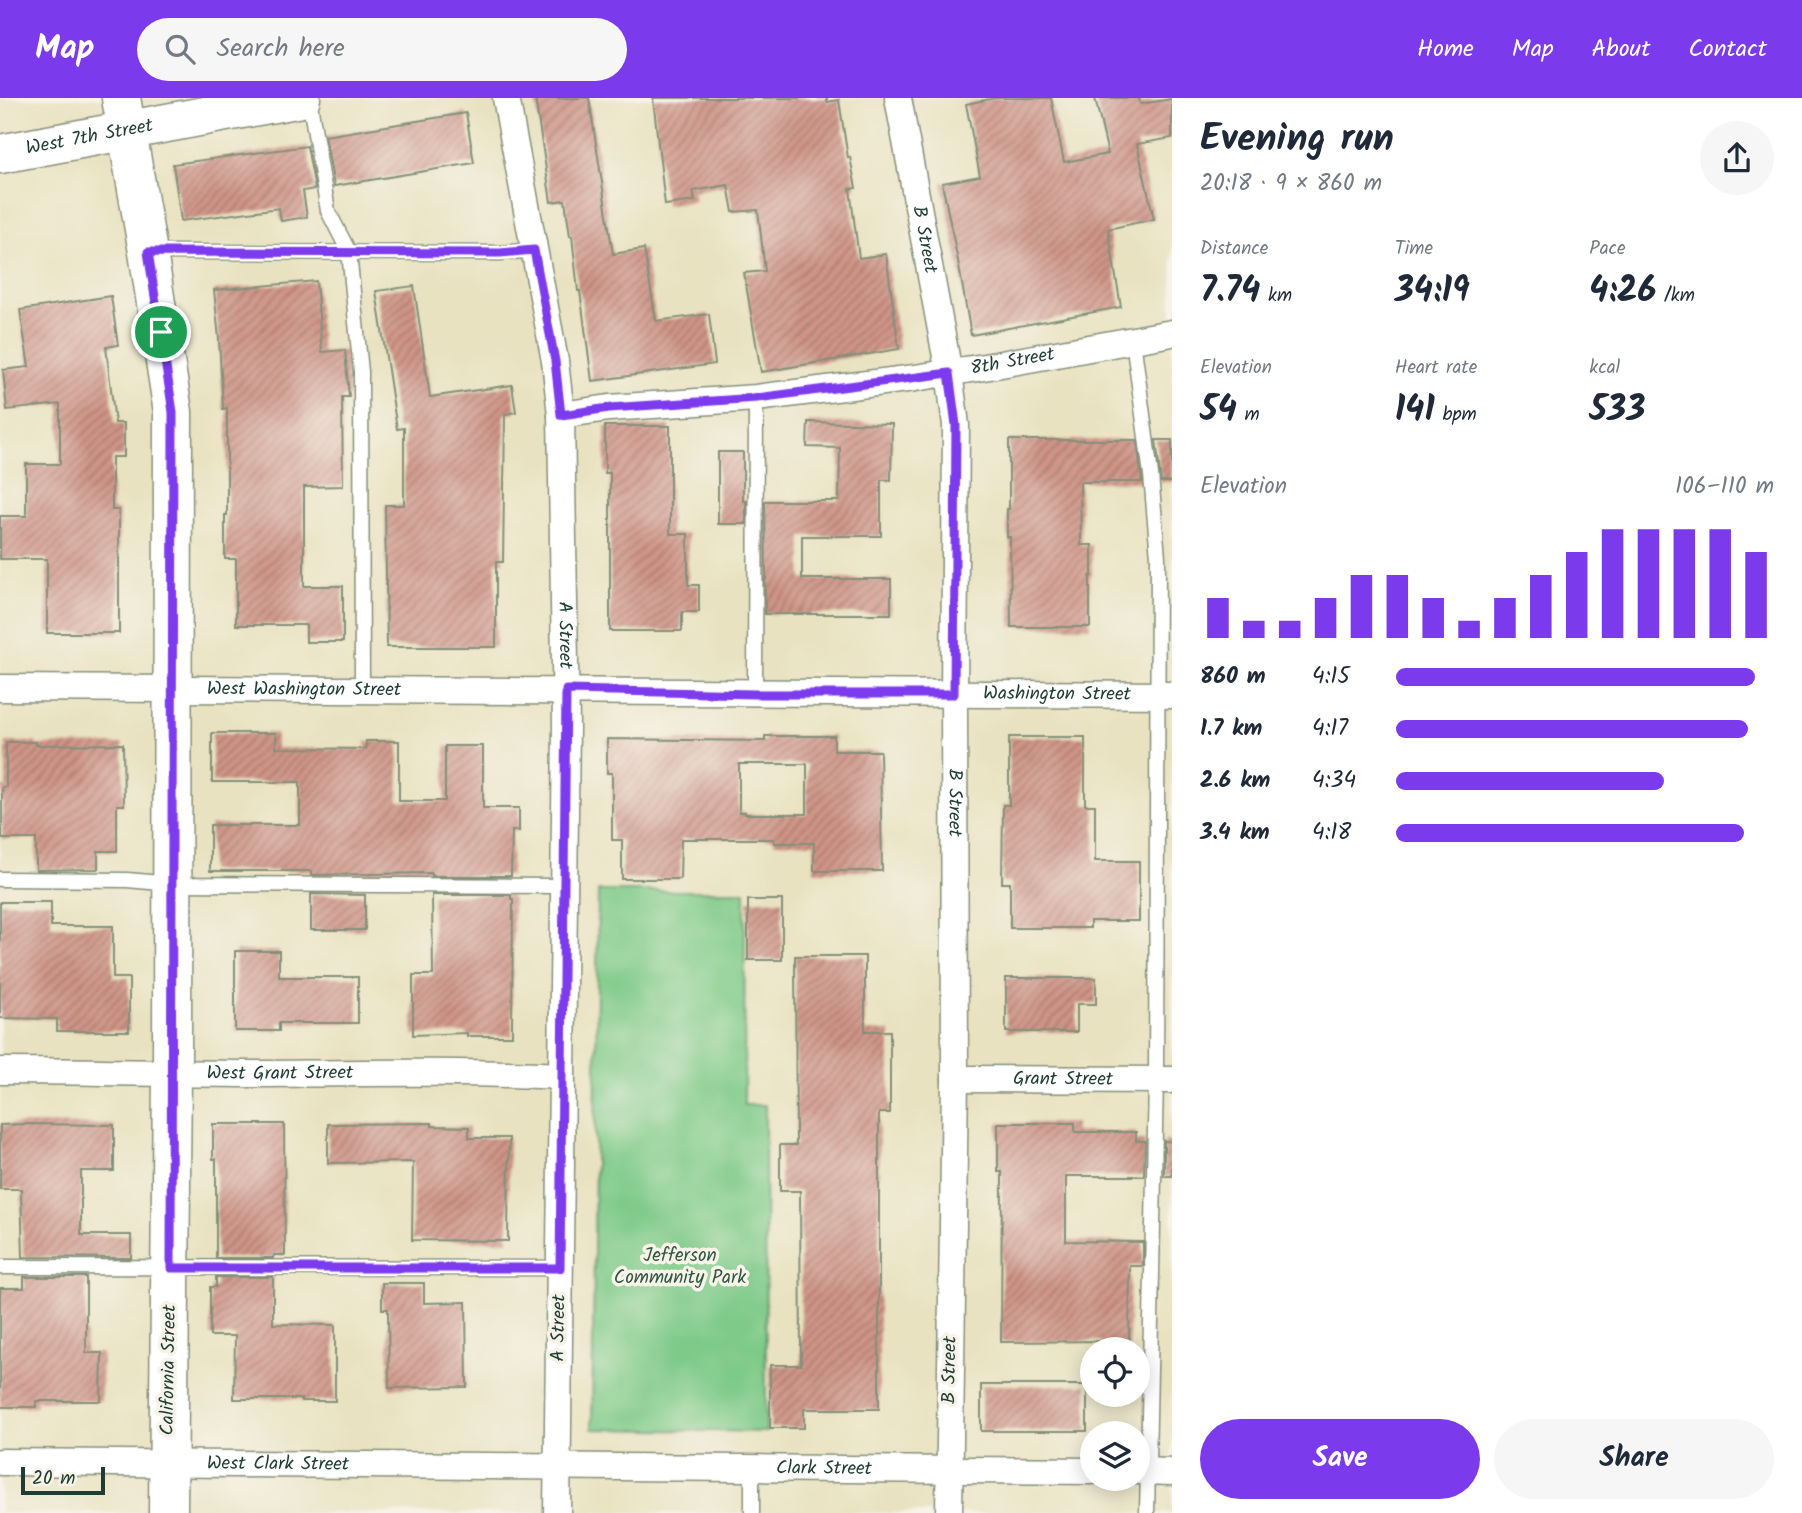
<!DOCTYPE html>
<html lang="en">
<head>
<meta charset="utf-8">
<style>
	:root { --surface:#fff; --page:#f6f6f7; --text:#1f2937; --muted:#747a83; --accent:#7c3aed }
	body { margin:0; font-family:Kalam,sans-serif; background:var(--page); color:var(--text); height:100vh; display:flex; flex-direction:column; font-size:26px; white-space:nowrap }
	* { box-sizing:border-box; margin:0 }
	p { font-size:23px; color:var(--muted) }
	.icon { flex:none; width:38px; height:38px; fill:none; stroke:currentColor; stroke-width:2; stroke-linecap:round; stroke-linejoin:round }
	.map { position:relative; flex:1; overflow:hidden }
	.details { display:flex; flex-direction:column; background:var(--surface); width:630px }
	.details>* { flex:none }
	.tools { position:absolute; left:1080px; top:1239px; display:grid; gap:14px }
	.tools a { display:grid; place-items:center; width:70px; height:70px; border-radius:50%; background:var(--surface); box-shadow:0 4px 18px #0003; font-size:35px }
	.scale { position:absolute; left:21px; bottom:18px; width:84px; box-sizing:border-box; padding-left:7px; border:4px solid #1f3d34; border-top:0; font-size:19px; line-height:24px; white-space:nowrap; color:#1f3d34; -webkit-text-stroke:5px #f7f3e8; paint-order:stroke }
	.pin { position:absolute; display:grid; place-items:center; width:60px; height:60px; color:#fff; margin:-30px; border:4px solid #fff; border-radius:50%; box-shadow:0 2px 7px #0007 }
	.round { display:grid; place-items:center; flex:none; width:74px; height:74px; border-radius:37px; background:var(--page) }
	.summary { display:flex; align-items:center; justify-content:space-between; height:119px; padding:0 28px }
	h1 { font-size:38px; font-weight:800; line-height:52px }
	.figures { display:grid; grid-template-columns:repeat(3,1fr); gap:10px; height:119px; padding:7px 28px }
	.figures div { display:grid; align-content:center }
	.figures b { font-size:35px; font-weight:800 }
	.figures small { font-size:19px; font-weight:400 }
	.figures p { font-size:19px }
	.chart { height:196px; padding:14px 28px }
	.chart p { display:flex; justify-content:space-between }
	.chart svg { width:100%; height:126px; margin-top:7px; stroke:var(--accent); stroke-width:6 }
	.cta { display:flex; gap:14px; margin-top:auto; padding:14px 28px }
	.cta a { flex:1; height:80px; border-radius:42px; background:var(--accent); color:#fff; font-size:28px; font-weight:800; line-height:80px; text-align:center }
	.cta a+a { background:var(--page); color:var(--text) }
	ul { padding:0 28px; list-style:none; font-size:23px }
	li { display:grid; grid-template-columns:112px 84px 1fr; align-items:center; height:52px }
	li i { height:18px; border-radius:9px; background:var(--accent) }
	header { display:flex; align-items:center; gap:42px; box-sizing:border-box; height:98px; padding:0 35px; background:var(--accent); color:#fff }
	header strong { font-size:33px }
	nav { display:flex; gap:38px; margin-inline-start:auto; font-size:24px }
	.search { width:490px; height:63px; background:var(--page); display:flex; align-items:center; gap:18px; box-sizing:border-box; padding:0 24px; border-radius:38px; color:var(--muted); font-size:26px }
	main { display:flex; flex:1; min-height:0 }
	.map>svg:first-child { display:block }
	.green { fill:#7eca88; stroke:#4e845e; stroke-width:2 }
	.building { fill:url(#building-hatch); fill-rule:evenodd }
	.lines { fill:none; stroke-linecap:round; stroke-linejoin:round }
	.lane-casing { stroke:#84907a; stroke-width:17 }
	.street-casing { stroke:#84907a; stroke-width:29 }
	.secondary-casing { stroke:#84907a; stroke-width:41 }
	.lane { stroke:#fff; stroke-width:14 }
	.street { stroke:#fff; stroke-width:26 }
	.secondary { stroke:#fff; stroke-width:38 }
	.route-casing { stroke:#fff; stroke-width:14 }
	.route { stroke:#7c3aed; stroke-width:9 }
	.labels { text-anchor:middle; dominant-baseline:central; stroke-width:7; stroke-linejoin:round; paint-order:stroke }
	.street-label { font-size:19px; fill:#1f3d34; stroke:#f7f3e8 }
	.park-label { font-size:19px; fill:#325945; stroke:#f7f3e8 }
</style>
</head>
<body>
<header>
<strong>Map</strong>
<div class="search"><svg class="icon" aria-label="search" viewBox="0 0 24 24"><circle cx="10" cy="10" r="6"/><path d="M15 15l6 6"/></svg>Search here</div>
<nav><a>Home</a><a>Map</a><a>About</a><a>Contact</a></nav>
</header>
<main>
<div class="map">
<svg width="1172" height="1415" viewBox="0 0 1172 1415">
	<defs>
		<pattern id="building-hatch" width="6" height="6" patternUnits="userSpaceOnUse" patternTransform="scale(1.75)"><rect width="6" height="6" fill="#cf9487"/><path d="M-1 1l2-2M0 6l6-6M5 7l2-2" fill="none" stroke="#a77a6f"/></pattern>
	</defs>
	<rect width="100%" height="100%" fill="#f7f3e8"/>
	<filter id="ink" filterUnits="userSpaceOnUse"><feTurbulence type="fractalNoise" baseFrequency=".0143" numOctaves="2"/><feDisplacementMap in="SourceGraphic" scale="14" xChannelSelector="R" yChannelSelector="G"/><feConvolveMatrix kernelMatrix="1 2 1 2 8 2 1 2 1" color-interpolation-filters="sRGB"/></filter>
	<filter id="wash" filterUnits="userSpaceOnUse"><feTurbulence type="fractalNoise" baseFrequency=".00686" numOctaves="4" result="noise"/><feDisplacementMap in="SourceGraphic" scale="28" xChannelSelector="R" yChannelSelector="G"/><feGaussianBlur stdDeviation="1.57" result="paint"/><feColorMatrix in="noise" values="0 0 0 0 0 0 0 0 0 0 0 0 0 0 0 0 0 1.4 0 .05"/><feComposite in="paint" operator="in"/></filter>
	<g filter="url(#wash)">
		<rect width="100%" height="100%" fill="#e9e2c1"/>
		<path class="green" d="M598,793H745L744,1007H765L766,1334L592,1331Z"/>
		<g id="blocks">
			<g class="building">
				<path d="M535,0H589L613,156L644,151L656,223L709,216L715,266L592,283L580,193H578L572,138H570L565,102L551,104Z"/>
				<path d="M653,0H827V4L839,2L848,60L850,59L856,90L850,91L859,160L886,156L899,251L761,274L744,175L765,173L758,112L733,114L728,87L693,93L695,103L665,107Z"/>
				<path d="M995,0H1051L1064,64L1108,56L1095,0H1139L1140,6L1172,1V40L1137,46L1154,121L1108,131L1121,209L971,237L958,163L942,85L980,78L966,6Z"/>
				<path d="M466,15L474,65L334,88L325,38Z"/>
				<path d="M307,48L315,91L303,93L307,119L281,123L279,110L181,123L173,66Z"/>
				<path d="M316,183L322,254L345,252L349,299H342L343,388L304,389V488H343V544H306V527H236V461H225V417H227V310L223,311L219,241L214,192Z"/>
				<path d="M414,188L430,299L512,287L516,314L505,316L503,464H496V549H387L385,407H404V330L397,331L376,193Z"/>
				<path d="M111,198L118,247L106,249L115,325H124V359H112V412H119V535H47V461H0V418H26V366H60V306L7,312L3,272L29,269L20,212Z"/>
				<path d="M808,324L892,326L891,382H881V438H802V481H891V516H765V481H766L765,403H839L840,350L807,349Z"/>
				<path d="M605,328H670V436H688V487H699V514H682V533H610V375H605Z"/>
				<path d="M1009,342H1137L1142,384H1080L1081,447H1092V478H1090V529H1011L1010,439H1007V411H1009Z"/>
				<path d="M1156,342H1172V384H1161Z"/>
				<path d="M718,354H743V403H746V426H718Z"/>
				<path d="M212,635H276V650L366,651V643H399V703H445V648H483V710H519V733H512L511,778H432V775L311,777V773H210V727H300V684H212Z"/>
				<path d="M765,638H834V653H880L882,773H814V745H774V741H681L680,781H622V742H612V675H607V641L765,643ZM739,666H807V716H745V714H739Z"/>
				<path d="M1009,639H1085V707H1095V763H1139V823H1090V830H1010V785H1002L1003,707H1009Z"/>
				<path d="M6,644H36V647L123,646L124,707H117V753H98V771L36,772V741H2V689H6Z"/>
				<path d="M311,796L365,797V832H311Z"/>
				<path d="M432,797H511V801H513L512,938H467V935L413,937V877H433Z"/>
				<rect x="748" y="802" width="34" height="60"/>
				<path d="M0,804H51V828H113V880H129V933H57V921L0,920Z"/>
				<path d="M235,853H279V879H358V925H279V933H235Z"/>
				<path d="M795,858H865V933H890V1015H879V1311H804V1330H770V1267H801L800,1093H780V1047H796Z"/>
				<path d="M1006,880H1096V906H1077V934H1006Z"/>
				<path d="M432,1025V1028L469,1029V1040H509L508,1143L412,1142L413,1064L328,1065V1026Z"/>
				<path d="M998,1025H1075V1034H1136V1043H1145L1144,1078H1066V1143L1143,1144V1168H1130L1129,1251H1101V1243L1001,1244L1002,1074H998Z"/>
				<path d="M26,1026L114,1027V1073H81V1137H131V1160L23,1159L21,1091H0V1027Z"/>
				<path d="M213,1026H284L285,1157H274L273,1160H216V1061H213Z"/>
				<rect x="1164" y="1043" width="8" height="35"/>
				<path d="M24,1179H86V1255H102L101,1303H36V1309H0V1190H24Z"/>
				<path d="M216,1179H273V1226L335,1227V1303H301V1301H234L235,1238H210V1189H216Z"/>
				<path d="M382,1185H424V1205L466,1204L467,1289L389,1290L388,1211H382Z"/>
				<rect x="981" y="1287" width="106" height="46"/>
			</g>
		</g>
	</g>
	<g filter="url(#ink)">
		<use href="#blocks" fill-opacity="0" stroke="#84907a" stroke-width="2"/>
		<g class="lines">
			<defs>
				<g id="lane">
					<path d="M309,0L328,113L349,154L361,274L362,592"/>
					<path d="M151,154L500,155L534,152"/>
					<path d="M1133,242L1151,377L1158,459L1156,982L1147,1415"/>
					<path d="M755,596L756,300"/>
					<path d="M0,781L127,782L173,786L563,788"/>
					<path d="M0,1169L560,1170"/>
					<path d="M752,1369V1415"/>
				</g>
				<g id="street">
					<path id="s1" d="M506,0L555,263L561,317L566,628L557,1415"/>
					<path id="s2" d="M898,0L949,275L956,327L954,596L955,981L949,1415"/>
					<path id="s3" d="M561,317L609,310L756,300L915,280L990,268L1172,235"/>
					<path id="s4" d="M0,590L1172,597"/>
					<path id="s5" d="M0,973C89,973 178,976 267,976C365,975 464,973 561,978"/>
					<path id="s6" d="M955,981L1172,982"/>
					<path id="s7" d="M0,1364L1092,1373"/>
					<path d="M1138,1373L1172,1374"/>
				</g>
				<g id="secondary">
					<path d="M121,0L148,154L173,314L172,974L168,1415"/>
					<path id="s8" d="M0,56L301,0"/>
				</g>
			</defs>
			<use href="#lane" class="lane-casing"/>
			<use href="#street" class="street-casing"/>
			<use href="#secondary" class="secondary-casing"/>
			<use href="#lane" class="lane"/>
			<use href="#street" class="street"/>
			<use href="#secondary" class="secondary"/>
		</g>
	</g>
	<g class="lines" filter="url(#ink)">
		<defs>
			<path id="route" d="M534,152L555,263L561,317L609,310L757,300L949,275L956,327L954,596H755L566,592L560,1170H171L173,314L148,154L500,155Z"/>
		</defs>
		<use href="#route" class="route-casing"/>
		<use href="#route" class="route"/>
	</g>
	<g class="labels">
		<g class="street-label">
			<text stroke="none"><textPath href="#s8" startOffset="91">West 7th Street</textPath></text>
			<text stroke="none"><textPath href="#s2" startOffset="144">B Street</textPath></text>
			<text stroke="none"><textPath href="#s3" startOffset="455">8th Street</textPath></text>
			<text stroke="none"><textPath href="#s1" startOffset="542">A Street</textPath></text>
			<text stroke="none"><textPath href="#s4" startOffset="304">West Washington Street</textPath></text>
			<text stroke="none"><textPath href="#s4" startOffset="1057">Washington Street</textPath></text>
			<text stroke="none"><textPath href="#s2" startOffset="710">B Street</textPath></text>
			<text stroke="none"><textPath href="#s5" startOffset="280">West Grant Street</textPath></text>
			<text stroke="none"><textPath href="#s6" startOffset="108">Grant Street</textPath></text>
			<text transform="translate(559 1230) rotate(-89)">A Street</text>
			<text transform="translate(169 1272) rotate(-89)">California Street</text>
			<text transform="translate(950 1272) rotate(-89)">B Street</text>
			<text stroke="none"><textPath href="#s7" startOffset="278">West Clark Street</textPath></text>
			<text stroke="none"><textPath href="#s7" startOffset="824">Clark Street</textPath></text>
		</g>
		<g class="park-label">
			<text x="680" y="1158">Jefferson<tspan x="680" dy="22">Community Park</tspan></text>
		</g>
	</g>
</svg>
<div class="tools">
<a><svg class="icon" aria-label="locate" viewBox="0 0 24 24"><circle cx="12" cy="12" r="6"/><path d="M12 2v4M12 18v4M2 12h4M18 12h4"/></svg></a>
<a><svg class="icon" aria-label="layers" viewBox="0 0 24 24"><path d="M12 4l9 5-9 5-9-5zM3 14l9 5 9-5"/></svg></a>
</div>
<div class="scale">20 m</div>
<div class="pin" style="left:161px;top:234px;background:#1e9e55"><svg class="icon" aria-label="arrive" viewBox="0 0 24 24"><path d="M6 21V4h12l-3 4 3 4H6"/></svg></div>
</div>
<section class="details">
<div class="summary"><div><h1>Evening run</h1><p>20:18 · 9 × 860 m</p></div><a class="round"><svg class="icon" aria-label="share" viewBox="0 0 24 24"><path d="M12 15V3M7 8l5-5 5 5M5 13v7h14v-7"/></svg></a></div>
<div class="figures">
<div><p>Distance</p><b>7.74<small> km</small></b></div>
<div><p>Time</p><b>34:19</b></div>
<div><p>Pace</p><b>4:26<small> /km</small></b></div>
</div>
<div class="figures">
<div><p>Elevation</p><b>54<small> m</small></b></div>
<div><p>Heart rate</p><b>141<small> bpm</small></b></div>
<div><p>kcal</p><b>533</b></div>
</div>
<div class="chart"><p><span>Elevation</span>106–110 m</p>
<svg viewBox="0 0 160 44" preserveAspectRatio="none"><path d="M5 44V30M15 44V38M25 44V38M35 44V30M45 44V22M55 44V22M65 44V30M75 44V38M85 44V30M95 44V22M105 44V14M115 44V6M125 44V6M135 44V6M145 44V6M155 44V14"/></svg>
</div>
<ul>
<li><b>860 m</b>4:15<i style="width:95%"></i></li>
<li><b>1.7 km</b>4:17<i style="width:93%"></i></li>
<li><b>2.6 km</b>4:34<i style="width:71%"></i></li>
<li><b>3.4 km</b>4:18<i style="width:92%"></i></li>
</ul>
<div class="cta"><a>Save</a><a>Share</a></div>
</section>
</main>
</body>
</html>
